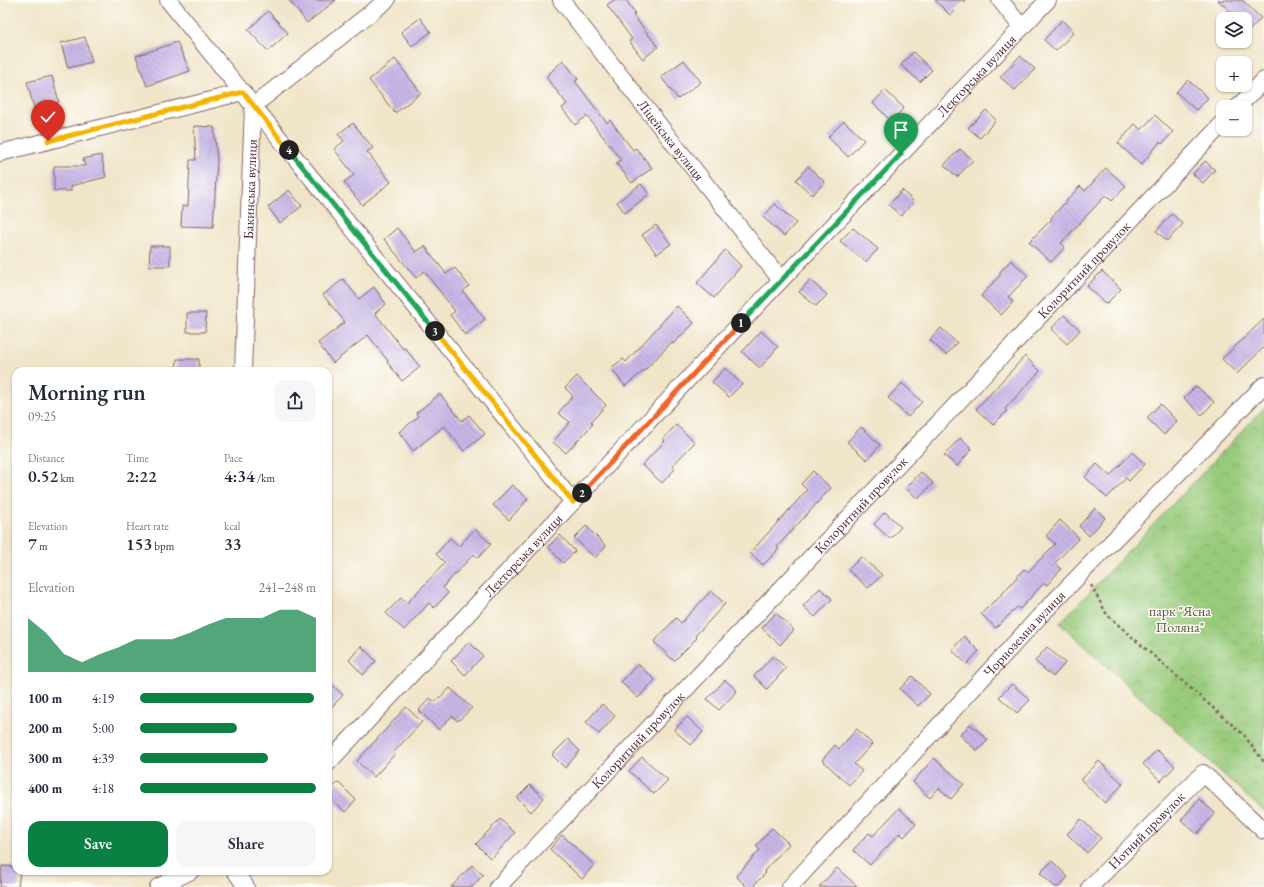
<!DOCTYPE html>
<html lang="en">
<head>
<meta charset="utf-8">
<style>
	:root { --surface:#fff; --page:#f6f6f7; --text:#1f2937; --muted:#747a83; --accent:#0b8043 }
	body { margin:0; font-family:"EB Garamond",serif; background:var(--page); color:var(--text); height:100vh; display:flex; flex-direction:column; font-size:15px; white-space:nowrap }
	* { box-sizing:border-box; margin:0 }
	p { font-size:13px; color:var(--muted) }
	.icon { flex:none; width:22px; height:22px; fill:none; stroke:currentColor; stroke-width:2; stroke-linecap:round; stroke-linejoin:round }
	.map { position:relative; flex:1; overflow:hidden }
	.details { position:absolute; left:12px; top:367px; width:320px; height:508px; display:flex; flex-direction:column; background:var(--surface); border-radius:12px; box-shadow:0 1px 3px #0004 }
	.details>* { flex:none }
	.fabs { position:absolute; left:1216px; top:12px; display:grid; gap:8px }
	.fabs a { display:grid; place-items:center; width:36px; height:36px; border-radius:8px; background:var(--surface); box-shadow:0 1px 3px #0004; font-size:20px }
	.pin { position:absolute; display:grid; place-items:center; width:34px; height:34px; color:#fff; margin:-41px -17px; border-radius:50% 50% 50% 0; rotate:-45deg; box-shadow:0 0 4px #0007 }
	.pin .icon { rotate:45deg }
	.km { position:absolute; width:20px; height:20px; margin:-10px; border-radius:50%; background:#222; color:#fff; font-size:11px; line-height:20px; text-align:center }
	.round { display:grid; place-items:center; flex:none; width:42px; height:42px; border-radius:12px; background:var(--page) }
	.summary { display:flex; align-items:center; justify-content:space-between; height:68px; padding:0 16px }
	h1 { font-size:22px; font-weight:600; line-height:30px }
	.stats { display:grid; grid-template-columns:repeat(3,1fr); gap:6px; height:68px; padding:4px 16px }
	.stats div { display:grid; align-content:center }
	.stats b { font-size:17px; font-weight:600 }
	.stats small { font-size:11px; font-weight:400 }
	.stats p { font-size:11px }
	.chart { height:112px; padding:8px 16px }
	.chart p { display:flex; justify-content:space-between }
	.chart svg { width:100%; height:72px; margin-top:4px; fill:var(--accent); opacity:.7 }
	.cta { display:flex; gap:8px; margin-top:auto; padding:8px 16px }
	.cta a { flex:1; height:46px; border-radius:12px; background:var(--accent); color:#fff; font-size:16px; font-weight:600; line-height:46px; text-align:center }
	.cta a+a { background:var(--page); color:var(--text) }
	ul { padding:0 16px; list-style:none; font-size:13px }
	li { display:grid; grid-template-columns:64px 48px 1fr; align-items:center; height:30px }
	li i { height:10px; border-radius:5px; background:var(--accent) }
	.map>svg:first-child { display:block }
	.park { fill:url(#park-crowns); stroke:#727553 }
	.building { fill:url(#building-back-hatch) }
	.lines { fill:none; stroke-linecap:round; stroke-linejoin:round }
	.street-casing { stroke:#846462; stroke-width:18 }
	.path { stroke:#846462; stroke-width:2.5; stroke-dasharray:3 3; stroke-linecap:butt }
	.street { stroke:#fff; stroke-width:16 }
	.split-1-casing { stroke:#fff; stroke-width:8 }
	.split-2-casing { stroke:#fff; stroke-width:8 }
	.split-3-casing { stroke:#fff; stroke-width:8 }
	.split-4-casing { stroke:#fff; stroke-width:8 }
	.split-5-casing { stroke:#fff; stroke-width:8 }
	.split-1 { stroke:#22a559; stroke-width:5 }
	.split-2 { stroke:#f0652b; stroke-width:5 }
	.split-3 { stroke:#f5b400; stroke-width:5 }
	.split-4 { stroke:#22a559; stroke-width:5 }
	.split-5 { stroke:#f5b400; stroke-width:5 }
	.labels { text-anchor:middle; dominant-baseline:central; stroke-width:3; stroke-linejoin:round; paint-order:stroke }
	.street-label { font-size:14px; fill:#4a1f2b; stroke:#fdfcf7 }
	.park-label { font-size:14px; fill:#625343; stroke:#fdfcf7 }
</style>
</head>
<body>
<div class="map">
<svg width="1264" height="887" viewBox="0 0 1264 887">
	<defs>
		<pattern id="park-crowns" width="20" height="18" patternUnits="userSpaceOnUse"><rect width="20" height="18" fill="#99cb7b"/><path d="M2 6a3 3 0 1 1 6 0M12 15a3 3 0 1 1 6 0" fill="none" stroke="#85ae6a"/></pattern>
		<pattern id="building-back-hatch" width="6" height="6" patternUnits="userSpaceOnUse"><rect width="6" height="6" fill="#c7b7e7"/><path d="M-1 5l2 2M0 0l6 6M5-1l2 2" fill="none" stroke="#ac9dc6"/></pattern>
	</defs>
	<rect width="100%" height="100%" fill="#fdfcf7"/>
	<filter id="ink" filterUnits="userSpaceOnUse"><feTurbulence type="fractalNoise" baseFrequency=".025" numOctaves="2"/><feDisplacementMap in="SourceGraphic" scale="8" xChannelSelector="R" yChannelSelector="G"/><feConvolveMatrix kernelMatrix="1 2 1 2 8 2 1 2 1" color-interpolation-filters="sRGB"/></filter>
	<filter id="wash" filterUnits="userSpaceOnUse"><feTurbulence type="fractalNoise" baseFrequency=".012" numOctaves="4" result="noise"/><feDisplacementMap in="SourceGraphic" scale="16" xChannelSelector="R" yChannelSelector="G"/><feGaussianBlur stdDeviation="0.9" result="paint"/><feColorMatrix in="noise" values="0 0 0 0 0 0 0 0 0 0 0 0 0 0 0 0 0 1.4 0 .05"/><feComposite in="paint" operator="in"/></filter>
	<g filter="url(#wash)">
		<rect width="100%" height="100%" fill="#f0e5c9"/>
		<path class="park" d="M1264,408V812L1060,623Z"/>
		<g id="blocks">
			<g class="building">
				<path d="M289,0H336L307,23Z"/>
				<path d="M614,0H626L635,13L633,15L658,47L643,59L629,41L632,39L607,5Z"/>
				<path d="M935,0H965L950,15Z"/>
				<path d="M1218,0H1242L1261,18L1245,35V19H1234L1236,17Z"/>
				<path d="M268,11L288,33L268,51L248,30Z"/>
				<path d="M420,18L431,32L412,46L401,32Z"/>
				<path d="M1062,20L1074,32L1056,51L1044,40Z"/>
				<path d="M85,37L92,62L68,68L61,43Z"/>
				<path d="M177,42L190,71L147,86L136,56Z"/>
				<path d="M913,52L932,70L920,82L901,65Z"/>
				<path d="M1020,56L1035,69L1015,90L1000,77Z"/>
				<path d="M395,59L421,93L395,113L369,80Z"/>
				<path d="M563,60L578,79L575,81L607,123L610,120L633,150L636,148L652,168L632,183L616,163L621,160L587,116L575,125L562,108L567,104L546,77Z"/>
				<path d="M684,60L701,82L678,99L661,77Z"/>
				<path d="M52,76L59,102L34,108L27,82Z"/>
				<path d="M1188,80L1208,98L1196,110L1176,92Z"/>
				<path d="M885,90L904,108L891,121L873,103Z"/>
				<path d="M986,110L996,120L980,138L968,128Z"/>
				<path d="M1155,115L1173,132L1162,144L1160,142L1141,165L1118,143L1135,124L1141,130Z"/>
				<path d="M844,121L864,140L848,157L828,137Z"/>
				<path d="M353,123L373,148L367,152L391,182L362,205L344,182L354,175L334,149L344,141L338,134Z"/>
				<path d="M194,126L214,127L217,161L213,227L181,226L182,206H188L190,160H196Z"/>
				<path d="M960,149L973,160L957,177L944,165Z"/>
				<path d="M101,155L106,177L71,186V191H54V166H85L83,159Z"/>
				<path d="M1205,161L1215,170L1203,183L1193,174Z"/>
				<path d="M808,166L825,182L812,195L796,180Z"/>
				<path d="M1106,168L1126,186L1112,201L1106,195L1061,243L1065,247L1051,262L1029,242L1052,219L1051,218L1080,186L1085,191Z"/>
				<path d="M641,184L649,194L625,213L617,202Z"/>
				<path d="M289,190L302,206L280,223L268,207Z"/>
				<path d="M902,190L914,202L901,216L889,205Z"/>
				<path d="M775,204L796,223L784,236L763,217Z"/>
				<path d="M1172,214L1183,224L1167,241L1156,231Z"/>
				<path d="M656,225L671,244L657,254L642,235Z"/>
				<path d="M397,228L416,252L425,246L446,274L455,268L469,286L463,291L485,319L465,335L450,315L455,311L424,271L416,278L384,239Z"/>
				<path d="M853,228L878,249L866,262L840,241Z"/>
				<path d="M150,246H170V266H149Z"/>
				<path d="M725,250L741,266L714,298L697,283Z"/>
				<path d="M1011,260L1028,276L1008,297L1013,302L1001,315L981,296L1001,274L999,273Z"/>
				<path d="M1102,271L1121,289L1106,304L1087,286Z"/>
				<path d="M343,279L359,299L374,287L386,304L375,313L403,349L405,348L420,367L402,381L387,362L388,361L368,335L333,363L318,343L345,322L323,295Z"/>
				<path d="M810,280L827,295L816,306L799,292Z"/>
				<path d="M677,306L694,323L673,344L672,342L645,370L625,386L611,368L623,359L626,362Z"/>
				<path d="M187,313H206L205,332H187Z"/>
				<path d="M1064,315L1080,330L1067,344L1051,329Z"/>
				<path d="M1264,319V347L1237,374L1222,359Z"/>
				<path d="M941,328L957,343L946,355L930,340Z"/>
				<path d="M761,331L778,347L760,368L742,352Z"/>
				<path d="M1025,356L1040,371L1005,409L1007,411L993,425L976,409Z"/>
				<path d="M177,359H199V371H176Z"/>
				<path d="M725,368L742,384L729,397L712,382Z"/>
				<path d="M577,376L606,405L591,422L593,424L566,453L553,442L570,422L558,413L573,396L565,388Z"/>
				<path d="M902,383L922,402L908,417L888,398Z"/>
				<path d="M1196,386L1214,402L1202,415L1184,398Z"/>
				<path d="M440,394L462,421L469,415L485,434L464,451L444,426L413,451L399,432L418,417L416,413Z"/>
				<path d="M1160,404L1177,421L1164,435L1147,418Z"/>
				<path d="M676,425L695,442L672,466L675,469L662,483L642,465L665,441L663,439Z"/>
				<path d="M861,427L880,445L867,460L847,442Z"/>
				<path d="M960,438L972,449L957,466L944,455Z"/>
				<path d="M1132,452L1145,464L1129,481L1126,478L1107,498L1085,477L1097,464L1110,476Z"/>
				<path d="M813,471L831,488L777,547L779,549L763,565L750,553L807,490L801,484Z"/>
				<path d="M921,472L933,483L918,499L906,488Z"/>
				<path d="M512,485L528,499L509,520L493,505Z"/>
				<path d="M1095,508L1105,518L1089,536L1079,526Z"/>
				<path d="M885,512L901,527L890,539L874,524Z"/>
				<path d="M1060,520L1079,538L1055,563L1061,569L1047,585L1044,583L1020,609L1017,607L996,628L981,614L994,601L995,602L1024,569L1028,572L1055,544L1046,536Z"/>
				<path d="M586,526L606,546L595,558L574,538Z"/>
				<path d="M475,529L491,544L478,558L474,554L443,587L448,593L434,608L429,603L404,630L386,613L401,598L407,603L445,563L436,554L450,538L459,546Z"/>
				<path d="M560,535L575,551L563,563L548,547Z"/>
				<path d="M861,557L882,575L868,588L848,570Z"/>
				<path d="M820,588L832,599L815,617L803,606Z"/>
				<path d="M711,591L725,604L695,636L697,638L674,661L654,642L676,618L681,623Z"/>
				<path d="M776,613L794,630L780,645L762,628Z"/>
				<path d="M964,636L979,651L967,664L952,650Z"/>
				<path d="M469,642L483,656L465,675L451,661Z"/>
				<path d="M361,646L376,661L363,675L349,660Z"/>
				<path d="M1047,647L1065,663L1053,677L1035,661Z"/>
				<path d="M773,656L786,668L767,689L754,676Z"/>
				<path d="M638,664L655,680L638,698L621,682Z"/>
				<path d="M912,676L930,694L918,706L900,689Z"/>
				<path d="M725,680L737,691L719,710L707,699Z"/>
				<path d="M328,681L343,695L328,711Z"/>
				<path d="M1012,684L1030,700L1017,713L999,697Z"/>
				<path d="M450,688L472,708L458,721L452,716L439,730L419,710L430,698L435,702Z"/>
				<path d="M602,704L615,716L599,734L586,722Z"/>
				<path d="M406,707L422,722L393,753L395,754L374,777L357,761Z"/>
				<path d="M687,717L703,732L691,745L674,730Z"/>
				<path d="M970,724L988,740L977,751L960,735Z"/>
				<path d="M857,729L872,744L854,764L862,771L849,785L822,760L835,745L839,749Z"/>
				<path d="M568,739L580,751L565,768L552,755Z"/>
				<path d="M1157,750L1175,766L1161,781L1143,764Z"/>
				<path d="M642,757L668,780L654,794L629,771Z"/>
				<path d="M934,758L964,784L951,799L939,788L930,798L913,782Z"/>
				<path d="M1099,761L1123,784L1105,803L1081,780Z"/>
				<path d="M338,782L356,800L345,812L328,796V793Z"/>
				<path d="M530,785L544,798L531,812L517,798Z"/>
				<path d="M1199,799L1215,813L1197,834L1181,820Z"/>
				<path d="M899,808L916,824L904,837L900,833L870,865L853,850L869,833L873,836Z"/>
				<path d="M500,819L515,833L491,859L476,844Z"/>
				<path d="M1081,819L1101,838L1087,853L1067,834Z"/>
				<path d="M772,828L789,844L764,871L766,873L752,887H747L736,876L760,850L756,846Z"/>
				<path d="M562,835L594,865L582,879L550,849Z"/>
				<path d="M1052,861L1068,877L1059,887H1055L1040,873Z"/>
				<path d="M472,865L483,875L472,887H451Z"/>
				<path d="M2,866L16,867V871H20L18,887H0Z"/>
				<path d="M837,868L858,887H819Z"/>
			</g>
		</g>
	</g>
	<g filter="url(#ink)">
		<use href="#blocks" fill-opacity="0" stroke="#846462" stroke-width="1"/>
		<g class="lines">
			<defs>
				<g id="street">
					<path d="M168,0L573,502"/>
					<path id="s1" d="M561,0L781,280"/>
					<path d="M1000,0L1022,28"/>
					<path d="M1238,107L1264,80"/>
					<path d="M0,153L243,92"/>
					<path id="s2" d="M243,371L253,106L387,0"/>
					<path id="s3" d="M328,763L781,280L1048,0"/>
					<path d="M235,871L246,887"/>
					<path d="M158,887L191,871"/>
					<path id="s4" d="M498,887L1223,123"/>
					<path id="s5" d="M790,887L1038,618L1264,385"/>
					<path id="s6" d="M1090,887L1203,773L1264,831"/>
				</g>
			</defs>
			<use href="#street" class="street-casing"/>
			<path class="path" d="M1091,585L1107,615L1244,735L1264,762"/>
			<use href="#street" class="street"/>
		</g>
	</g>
	<g class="lines" filter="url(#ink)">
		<defs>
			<path id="split-1" d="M741,323L901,154"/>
			<path id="split-2" d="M582,493L741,323"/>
			<path id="split-3" d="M435,331L573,502L582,493"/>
			<path id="split-4" d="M289,150L435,331"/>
			<path id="split-5" d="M48,141L243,92L289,150"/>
		</defs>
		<use href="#split-1" class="split-1-casing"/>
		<use href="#split-2" class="split-2-casing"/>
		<use href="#split-3" class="split-3-casing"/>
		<use href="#split-4" class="split-4-casing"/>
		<use href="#split-5" class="split-5-casing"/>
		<use href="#split-1" class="split-1"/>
		<use href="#split-2" class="split-2"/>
		<use href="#split-3" class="split-3"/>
		<use href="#split-4" class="split-4"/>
		<use href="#split-5" class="split-5"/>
	</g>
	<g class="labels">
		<g class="street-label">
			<text stroke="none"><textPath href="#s3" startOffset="945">Лекторська вулиця</textPath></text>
			<text stroke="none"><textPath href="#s1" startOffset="178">Ліцейська вулиця</textPath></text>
			<text stroke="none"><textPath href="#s2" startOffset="182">Бакинська вулиця</textPath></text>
			<text stroke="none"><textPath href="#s4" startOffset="851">Колоритний провулок</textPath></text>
			<text stroke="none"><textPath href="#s4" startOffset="527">Колоритний провулок</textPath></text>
			<text stroke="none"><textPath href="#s3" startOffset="285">Лекторська вулиця</textPath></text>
			<text stroke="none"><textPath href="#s5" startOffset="345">Чорноземна вулиця</textPath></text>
			<text stroke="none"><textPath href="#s4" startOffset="203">Колоритний провулок</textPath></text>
			<text stroke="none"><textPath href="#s6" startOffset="80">Нотний провулок</textPath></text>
		</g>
		<g class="park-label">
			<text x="1180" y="611">парк "Ясна<tspan x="1180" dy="16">Поляна"</tspan></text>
		</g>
	</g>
</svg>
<div class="fabs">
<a><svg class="icon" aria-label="layers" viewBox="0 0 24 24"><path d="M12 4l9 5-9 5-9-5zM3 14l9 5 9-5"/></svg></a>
<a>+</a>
<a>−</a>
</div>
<div class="pin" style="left:901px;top:154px;background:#1e9e55"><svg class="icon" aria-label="arrive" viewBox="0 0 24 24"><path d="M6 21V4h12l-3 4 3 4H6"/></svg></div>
<div class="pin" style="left:48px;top:141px;background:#d93025"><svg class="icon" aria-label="check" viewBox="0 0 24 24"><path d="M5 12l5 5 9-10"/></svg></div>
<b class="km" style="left:741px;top:323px">1</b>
<b class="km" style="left:582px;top:493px">2</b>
<b class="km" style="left:435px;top:331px">3</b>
<b class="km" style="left:289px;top:150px">4</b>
<section class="details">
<div class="summary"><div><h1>Morning run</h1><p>09:25</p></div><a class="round"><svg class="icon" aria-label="share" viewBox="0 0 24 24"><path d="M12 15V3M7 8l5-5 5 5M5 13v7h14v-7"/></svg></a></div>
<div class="stats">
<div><p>Distance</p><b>0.52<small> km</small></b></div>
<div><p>Time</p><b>2:22</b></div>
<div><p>Pace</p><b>4:34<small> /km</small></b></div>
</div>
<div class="stats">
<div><p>Elevation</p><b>7<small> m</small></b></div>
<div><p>Heart rate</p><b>153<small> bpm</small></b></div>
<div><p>kcal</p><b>33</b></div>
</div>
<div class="chart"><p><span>Elevation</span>241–248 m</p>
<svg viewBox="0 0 160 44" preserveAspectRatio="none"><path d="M0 44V11L10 20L20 33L30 38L40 33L50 29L60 24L70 24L80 24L90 20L100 15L110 11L120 11L130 11L140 6L150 6L160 11V44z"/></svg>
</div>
<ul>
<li><b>100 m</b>4:19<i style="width:99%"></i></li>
<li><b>200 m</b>5:00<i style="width:55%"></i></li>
<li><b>300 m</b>4:39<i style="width:73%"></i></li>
<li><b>400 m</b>4:18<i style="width:100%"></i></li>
</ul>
<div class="cta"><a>Save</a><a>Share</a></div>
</section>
</div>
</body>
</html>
